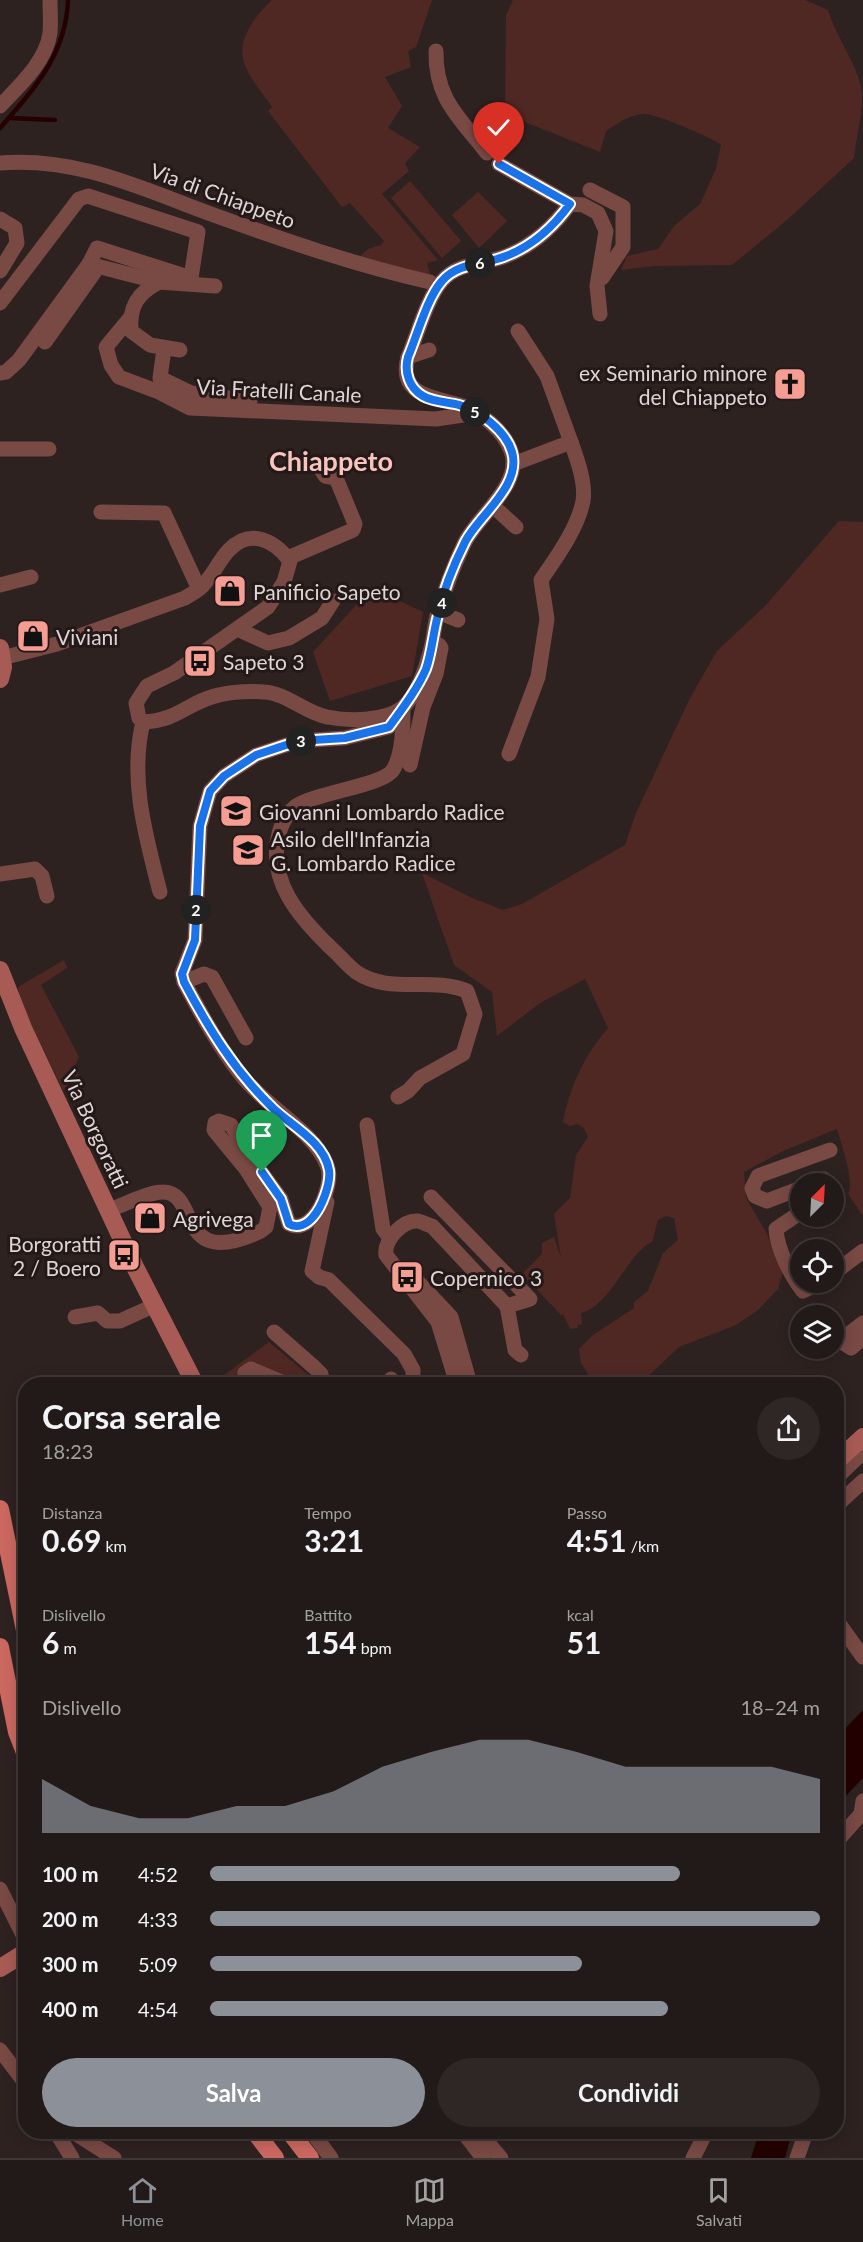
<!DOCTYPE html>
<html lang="it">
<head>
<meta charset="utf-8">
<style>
	:root { --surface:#221a19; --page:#2e2726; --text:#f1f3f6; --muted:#a2a1a2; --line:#3f3838; --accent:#8c9099 }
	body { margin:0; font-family:Lato,sans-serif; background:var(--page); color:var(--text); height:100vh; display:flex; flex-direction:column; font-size:22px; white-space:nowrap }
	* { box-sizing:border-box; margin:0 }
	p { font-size:20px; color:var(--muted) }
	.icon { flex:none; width:33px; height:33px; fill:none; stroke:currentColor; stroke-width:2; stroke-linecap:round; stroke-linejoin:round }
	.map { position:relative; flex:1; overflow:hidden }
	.details { position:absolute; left:18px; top:1377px; width:826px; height:762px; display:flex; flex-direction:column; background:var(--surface); border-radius:24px; box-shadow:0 3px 15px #0003,0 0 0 2px var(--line) }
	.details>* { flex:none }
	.needle { width:39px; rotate:24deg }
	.fabs { position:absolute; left:790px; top:1173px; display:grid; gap:12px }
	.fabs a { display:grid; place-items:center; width:54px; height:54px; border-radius:50%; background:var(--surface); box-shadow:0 3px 15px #0003,0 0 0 2px var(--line); font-size:30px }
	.pin { position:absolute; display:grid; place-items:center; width:51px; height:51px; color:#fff; margin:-62px -26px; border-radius:50% 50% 50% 0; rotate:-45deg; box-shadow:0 0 6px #0007 }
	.pin .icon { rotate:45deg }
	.km { position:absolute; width:30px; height:30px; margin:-15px; border-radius:50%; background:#222; color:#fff; font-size:16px; line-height:30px; text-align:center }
	.round { display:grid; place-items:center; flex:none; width:63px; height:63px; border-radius:32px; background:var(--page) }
	.head { display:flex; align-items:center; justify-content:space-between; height:102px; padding:0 24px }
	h1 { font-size:33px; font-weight:700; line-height:45px }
	.metrics { display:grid; grid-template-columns:repeat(3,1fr); gap:9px; height:102px; padding:6px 24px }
	.metrics div { display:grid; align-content:center }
	.metrics b { font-size:30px; font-weight:700 }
	.metrics small { font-size:16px; font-weight:400 }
	.metrics p { font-size:16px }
	.chart { height:168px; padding:12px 24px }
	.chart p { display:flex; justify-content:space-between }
	.chart svg { width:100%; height:108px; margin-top:6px; fill:var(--accent); opacity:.7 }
	.cta { display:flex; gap:12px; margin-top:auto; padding:12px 24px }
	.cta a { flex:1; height:69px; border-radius:36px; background:var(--accent); color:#fff; font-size:24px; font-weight:700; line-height:69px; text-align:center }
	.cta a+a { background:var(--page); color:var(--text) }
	ul { padding:0 24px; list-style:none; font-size:20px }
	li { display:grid; grid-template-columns:96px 72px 1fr; align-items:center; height:45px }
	li i { height:15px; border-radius:8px; background:var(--accent) }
	.tabs { display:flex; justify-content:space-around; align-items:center; height:84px; border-top:2px solid var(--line); background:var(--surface); font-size:16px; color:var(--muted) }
	.tabs a { display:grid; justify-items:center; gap:3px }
	.tabs .active { color:var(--accent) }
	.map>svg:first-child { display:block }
	.green { fill:#4f2824 }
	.water { fill:#240000 }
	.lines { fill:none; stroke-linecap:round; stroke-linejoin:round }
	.stream { stroke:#240000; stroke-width:4.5 }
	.street { stroke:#794944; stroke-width:15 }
	.secondary { stroke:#a85b54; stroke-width:18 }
	.primary { stroke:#cb6860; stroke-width:18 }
	.route-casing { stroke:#fff; stroke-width:12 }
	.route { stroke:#1a73e8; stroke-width:8 }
	.labels { text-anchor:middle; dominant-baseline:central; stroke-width:6; stroke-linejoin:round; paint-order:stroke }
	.street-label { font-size:21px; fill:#ded6d5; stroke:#241918 }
	.poi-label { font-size:21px; fill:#ded6d5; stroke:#241918; text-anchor:start }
	.district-label { font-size:27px; font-weight:bold; fill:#f8c4be; stroke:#241918 }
</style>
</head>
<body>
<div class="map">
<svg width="863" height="2158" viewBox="0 0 863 2158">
	<rect width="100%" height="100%" fill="#2e2221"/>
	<g class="green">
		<path d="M272,0H432L416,47L408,51L411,67L385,77L402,106L388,128L420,147L405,163L409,171L382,194L438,260L427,263L431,278L357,259L368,249L381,245L384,241L350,203L342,207L268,111L272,107C264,94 248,77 244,62C236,39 257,14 272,0Z"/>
		<path d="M513,0H805L828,10C836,37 858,65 862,92C863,112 856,138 854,158L787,220L732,265L654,266L621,270L627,256L658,249L674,226L700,204L716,169L721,144C704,135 663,116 645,114C631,113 617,124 606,131L600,152L505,114L506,15Z"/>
		<path d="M410,181L461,241L442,258L391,198Z"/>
		<path d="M478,192L507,221L479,248L452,215Z"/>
		<path d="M839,521L863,522V1216L848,1194C855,1180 841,1144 837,1129L783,1151L744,1172L746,1198L766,1232L783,1272L778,1289L758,1310L736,1325L679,1347L640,1384H594L581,1363L579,1349L593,1335L634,1308V1302L648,1291L663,1253L678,1240L674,1218L666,1216L658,1220L652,1242C627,1253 612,1305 581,1313L582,1324L577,1325L578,1328L570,1329L563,1314L561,1315L524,1276V1272L542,1254V1243L554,1237L561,1258L554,1214L570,1198L576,1155L588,1137L584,1128L577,1124L570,1126L563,1122C570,1086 584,1056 608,1028L585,979L540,1003L497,1036L492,992L454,965L422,873L470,897L503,910L522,904L625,845L636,813L690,698L717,651L766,605Z"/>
		<path d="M372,588L423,612L412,676L330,701L313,652Z"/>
		<path d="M64,960L67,968L41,985L79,1057L74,1067L78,1072L77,1078L63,1090L19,999L18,987Z"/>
		<path d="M269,1342L312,1378L314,1384H212Z"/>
	</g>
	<g class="water">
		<path d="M863,1710V1778L837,1805V1737Z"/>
		<path d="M759,2132H792L785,2158H751Z"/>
	</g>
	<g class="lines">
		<g class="stream">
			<path d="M10,118L55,120"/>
			<path d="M0,128C34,89 66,55 68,0"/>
		</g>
		<g class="street">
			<path d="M436,51C435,99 460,118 487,153"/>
			<path d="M0,106C19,86 46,62 50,33C51,22 50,11 50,0"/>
			<path d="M0,163C78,157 140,188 211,214C283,240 355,265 430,282"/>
			<path d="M499,164L570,204L583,205L598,213L606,231L597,286L600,314"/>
			<path d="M590,190L623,207V247L602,278"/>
			<path d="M0,219L15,228L17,243L0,271"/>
			<path d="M159,282C138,293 129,306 131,331L150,345L180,350"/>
			<path d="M0,303L79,199L88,196L198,232L191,278L97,248L89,264"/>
			<path d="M130,318L106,347L111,365L119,377L159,392L190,408L436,419L477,413"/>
			<path d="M518,331L547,376L571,442"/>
			<path d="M45,342L98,267"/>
			<path d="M164,349L160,378L191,393L250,401"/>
			<path d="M408,357L429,350"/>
			<path d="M0,373L6,372L19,360L89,264L159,282L215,286"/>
			<path d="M0,449H49"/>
			<path d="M493,506L516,527"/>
			<path d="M101,512L164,513L199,589"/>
			<path d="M288,558L353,530L355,524L336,478L325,476L322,471"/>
			<path d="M0,585L31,577"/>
			<path d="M438,612L458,620"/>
			<path d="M237,629L268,643L289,638L322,618L333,601"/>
			<path d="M2,658L57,644L185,598C191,594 200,590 204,584C214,574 219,560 229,550C250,528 274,540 290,561L284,582L268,607L174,673L147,686L136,703L139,718L143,722C178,721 191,700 219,695C232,692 250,691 264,692C286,693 306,713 327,717C348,721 384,722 402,708C416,697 426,669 430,652C434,639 434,625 438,612C445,589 454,565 464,544C476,517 524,484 511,451C504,431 482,413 463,406C437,397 397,398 408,357C417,336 427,298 442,281C458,262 486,264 506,256C532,246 554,226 570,204"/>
			<path d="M143,722C129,779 146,837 160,892"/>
			<path d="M509,754L538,677L547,619L541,580C556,558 578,528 583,501C586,483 577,459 571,442L513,464"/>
			<path d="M410,765L423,707L436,674L441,648L439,645"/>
			<path d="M0,874L35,869L42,876L47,896"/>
			<path d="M184,982L204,974L212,977L246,1038"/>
			<path d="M398,1097L408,1091L420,1078L463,1054L475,1014L467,991C431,976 390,995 356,972C347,965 339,955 330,947C298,916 267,880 279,833C282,823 288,812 296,806C318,792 382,786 393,770C403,753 403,727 403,708"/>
			<path d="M367,1125L383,1229L390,1238"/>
			<path d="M812,1184L824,1179L831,1184"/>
			<path d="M801,1188L767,1201L755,1196L752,1188L758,1176L830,1150"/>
			<path d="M431,1197L530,1299L507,1306"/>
			<path d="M327,1202L312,1271L319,1277L329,1280L404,1354L413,1370V1384"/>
			<path d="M109,1210C123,1205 149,1192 162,1192C201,1191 174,1272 261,1231L266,1227L270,1207L246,1169L214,1130L215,1123L219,1121L231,1125L250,1157L281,1199L289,1224C298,1229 307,1224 313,1217C323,1207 333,1179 327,1165C312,1129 266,1107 242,1076C219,1047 201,1014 184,982L182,973L195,940L200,826L210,791L224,776L256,755L298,741L345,738L389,727L401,710"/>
			<path d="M801,1212L776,1229C777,1249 791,1276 803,1291L821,1282"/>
			<path d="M834,1273L863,1251"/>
			<path d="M418,1282L451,1317L470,1384"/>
			<path d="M75,1317L98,1313L107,1321H120L153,1306"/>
			<path d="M863,1323L845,1337L843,1343L851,1348L863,1338"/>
			<path d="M274,1332L315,1368L321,1374L323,1384"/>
			<path d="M255,1384L246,1378L245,1373L251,1369L286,1384"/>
			<path d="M388,1384L391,1379"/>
			<path d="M457,1384L438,1322L386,1255C384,1240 402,1220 418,1221C422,1222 428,1225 432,1226L507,1306L515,1350L521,1355"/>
			<path d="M837,1477L863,1452"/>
			<path d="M837,1505L863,1481"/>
			<path d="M837,1621L863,1657"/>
			<path d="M837,1841L861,1814L863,1801"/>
			<path d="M0,1889L26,1941"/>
			<path d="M0,2050L26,2084"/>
			<path d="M56,2132L72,2158"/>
			<path d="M73,2132L114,2158"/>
			<path d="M312,2132L331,2158"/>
			<path d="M463,2132L483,2158"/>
			<path d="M479,2132L501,2158"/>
			<path d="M693,2158L706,2132"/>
			<path d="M797,2158L806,2132"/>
		</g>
		<g class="secondary">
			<path d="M0,648L3,667L0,679"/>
			<path d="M0,970L23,1028L135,1267L195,1384"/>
			<path d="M837,1461L863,1437"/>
			<path d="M0,1968L26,1952"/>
		</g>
		<g class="primary">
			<path d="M0,1509L26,1635"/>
			<path d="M0,1647L17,1732L26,1755"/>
			<path d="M255,2132L275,2158"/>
			<path d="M290,2132L310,2158"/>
		</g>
	</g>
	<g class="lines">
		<defs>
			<path id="route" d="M262,1172L281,1199L289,1224C298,1229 307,1224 313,1217C322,1207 331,1183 329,1170C324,1142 292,1126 274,1109C235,1072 209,1029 184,982L182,974L195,940L200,826L210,791L224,776L256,755L298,741L345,738L389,727C402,709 417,690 426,669C432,652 433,633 438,615C443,592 454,564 465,542C478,516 522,486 512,452C506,431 479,410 459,405C448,402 433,402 423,396C409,388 404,372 408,357C417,336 427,298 442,281C458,262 485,265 506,256C532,246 554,226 570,204L499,164"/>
		</defs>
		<use href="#route" class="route-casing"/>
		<use href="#route" class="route"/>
	</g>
	<defs>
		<symbol id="church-square" viewBox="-11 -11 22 22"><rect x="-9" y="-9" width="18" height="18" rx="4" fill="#f59c93" stroke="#241918"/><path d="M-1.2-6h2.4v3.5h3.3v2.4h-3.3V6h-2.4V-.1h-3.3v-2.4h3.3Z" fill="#111"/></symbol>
		<symbol id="shop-square" viewBox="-11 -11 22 22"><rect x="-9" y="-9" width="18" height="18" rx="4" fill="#f59c93" stroke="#241918"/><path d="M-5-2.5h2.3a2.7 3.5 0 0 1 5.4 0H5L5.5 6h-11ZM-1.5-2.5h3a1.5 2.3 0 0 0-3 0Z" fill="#111"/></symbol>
		<symbol id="bus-square" viewBox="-11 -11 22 22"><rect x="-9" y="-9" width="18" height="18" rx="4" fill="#f59c93" stroke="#241918"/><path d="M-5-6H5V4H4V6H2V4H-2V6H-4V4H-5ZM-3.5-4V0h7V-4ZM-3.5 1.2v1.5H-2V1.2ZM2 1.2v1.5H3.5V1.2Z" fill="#111"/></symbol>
		<symbol id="school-square" viewBox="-11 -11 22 22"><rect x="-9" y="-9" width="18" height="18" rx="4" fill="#f59c93" stroke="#241918"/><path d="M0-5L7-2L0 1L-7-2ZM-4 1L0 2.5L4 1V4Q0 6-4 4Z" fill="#111"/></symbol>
	</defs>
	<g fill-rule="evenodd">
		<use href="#church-square" x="771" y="365" width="38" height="38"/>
		<use href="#shop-square" x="211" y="572" width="38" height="38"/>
		<use href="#shop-square" x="14" y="617" width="38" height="38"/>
		<use href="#bus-square" x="181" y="642" width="38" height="38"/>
		<use href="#school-square" x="217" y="792" width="38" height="38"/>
		<use href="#school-square" x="229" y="831" width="38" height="38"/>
		<use href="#shop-square" x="131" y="1199" width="38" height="38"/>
		<use href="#bus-square" x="105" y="1236" width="38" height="38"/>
		<use href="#bus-square" x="388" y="1258" width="38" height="38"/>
	</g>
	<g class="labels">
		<g class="street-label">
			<text transform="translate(223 195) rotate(20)">Via di Chiappeto</text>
			<text transform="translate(279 390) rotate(3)">Via Fratelli Canale</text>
			<text transform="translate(96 1129) rotate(65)">Via Borgoratti</text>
		</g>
		<g class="poi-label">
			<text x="767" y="372" text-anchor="end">ex Seminario minore<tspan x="767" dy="24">del Chiappeto</tspan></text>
			<text x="253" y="591">Panificio Sapeto</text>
			<text x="56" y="636">Viviani</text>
			<text x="223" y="661">Sapeto 3</text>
			<text x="259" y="811">Giovanni Lombardo Radice</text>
			<text x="271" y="838">Asilo dell'Infanzia<tspan x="271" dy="24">G. Lombardo Radice</tspan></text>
			<text x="173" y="1218">Agrivega</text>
			<text x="101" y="1243" text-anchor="end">Borgoratti<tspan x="101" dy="24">2 / Boero</tspan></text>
			<text x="430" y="1277">Copernico 3</text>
		</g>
		<g class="district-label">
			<text x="331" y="460">Chiappeto</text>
		</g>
	</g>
</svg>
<div class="fabs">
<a><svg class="needle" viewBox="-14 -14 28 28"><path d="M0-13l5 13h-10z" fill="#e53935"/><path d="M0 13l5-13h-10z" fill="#a2a1a2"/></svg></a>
<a><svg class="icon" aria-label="locate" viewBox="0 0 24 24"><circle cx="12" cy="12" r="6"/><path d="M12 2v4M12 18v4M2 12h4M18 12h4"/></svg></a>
<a><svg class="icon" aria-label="layers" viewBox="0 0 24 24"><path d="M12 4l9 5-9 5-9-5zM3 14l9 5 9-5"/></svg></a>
</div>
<div class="pin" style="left:262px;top:1172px;background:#1e9e55"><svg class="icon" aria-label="arrive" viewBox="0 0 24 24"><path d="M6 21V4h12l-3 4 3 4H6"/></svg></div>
<div class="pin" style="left:499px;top:164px;background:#d93025"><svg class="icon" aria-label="check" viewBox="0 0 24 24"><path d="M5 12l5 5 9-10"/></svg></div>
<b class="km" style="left:196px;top:910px">2</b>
<b class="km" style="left:301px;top:741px">3</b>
<b class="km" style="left:442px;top:603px">4</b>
<b class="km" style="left:475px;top:412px">5</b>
<b class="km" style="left:480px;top:263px">6</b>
<section class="details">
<div class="head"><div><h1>Corsa serale</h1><p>18:23</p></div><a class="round"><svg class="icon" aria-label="share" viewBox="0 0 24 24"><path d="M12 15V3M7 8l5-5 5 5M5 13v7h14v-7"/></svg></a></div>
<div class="metrics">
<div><p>Distanza</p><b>0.69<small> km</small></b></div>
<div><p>Tempo</p><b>3:21</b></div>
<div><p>Passo</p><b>4:51<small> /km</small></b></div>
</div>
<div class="metrics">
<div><p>Dislivello</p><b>6<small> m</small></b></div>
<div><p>Battito</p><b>154<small> bpm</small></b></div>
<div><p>kcal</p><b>51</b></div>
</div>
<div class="chart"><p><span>Dislivello</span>18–24 m</p>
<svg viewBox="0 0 160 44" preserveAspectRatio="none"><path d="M0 44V22L10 33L20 38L30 38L40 33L50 33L60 27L70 17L80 11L90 6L100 6L110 11L120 17L130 17L140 17L150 17L160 22V44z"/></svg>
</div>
<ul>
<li><b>100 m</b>4:52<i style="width:77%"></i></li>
<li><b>200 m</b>4:33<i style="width:100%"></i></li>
<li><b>300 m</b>5:09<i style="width:61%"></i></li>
<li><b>400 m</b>4:54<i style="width:75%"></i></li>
</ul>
<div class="cta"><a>Salva</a><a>Condividi</a></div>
</section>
</div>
<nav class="tabs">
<a class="active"><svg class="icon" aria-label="home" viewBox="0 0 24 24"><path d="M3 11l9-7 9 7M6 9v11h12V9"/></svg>Home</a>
<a><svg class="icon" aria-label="map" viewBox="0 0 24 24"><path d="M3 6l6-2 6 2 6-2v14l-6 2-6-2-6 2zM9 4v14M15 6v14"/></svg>Mappa</a>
<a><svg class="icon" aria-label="saved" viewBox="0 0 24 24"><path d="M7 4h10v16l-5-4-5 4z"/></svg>Salvati</a>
</nav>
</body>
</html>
